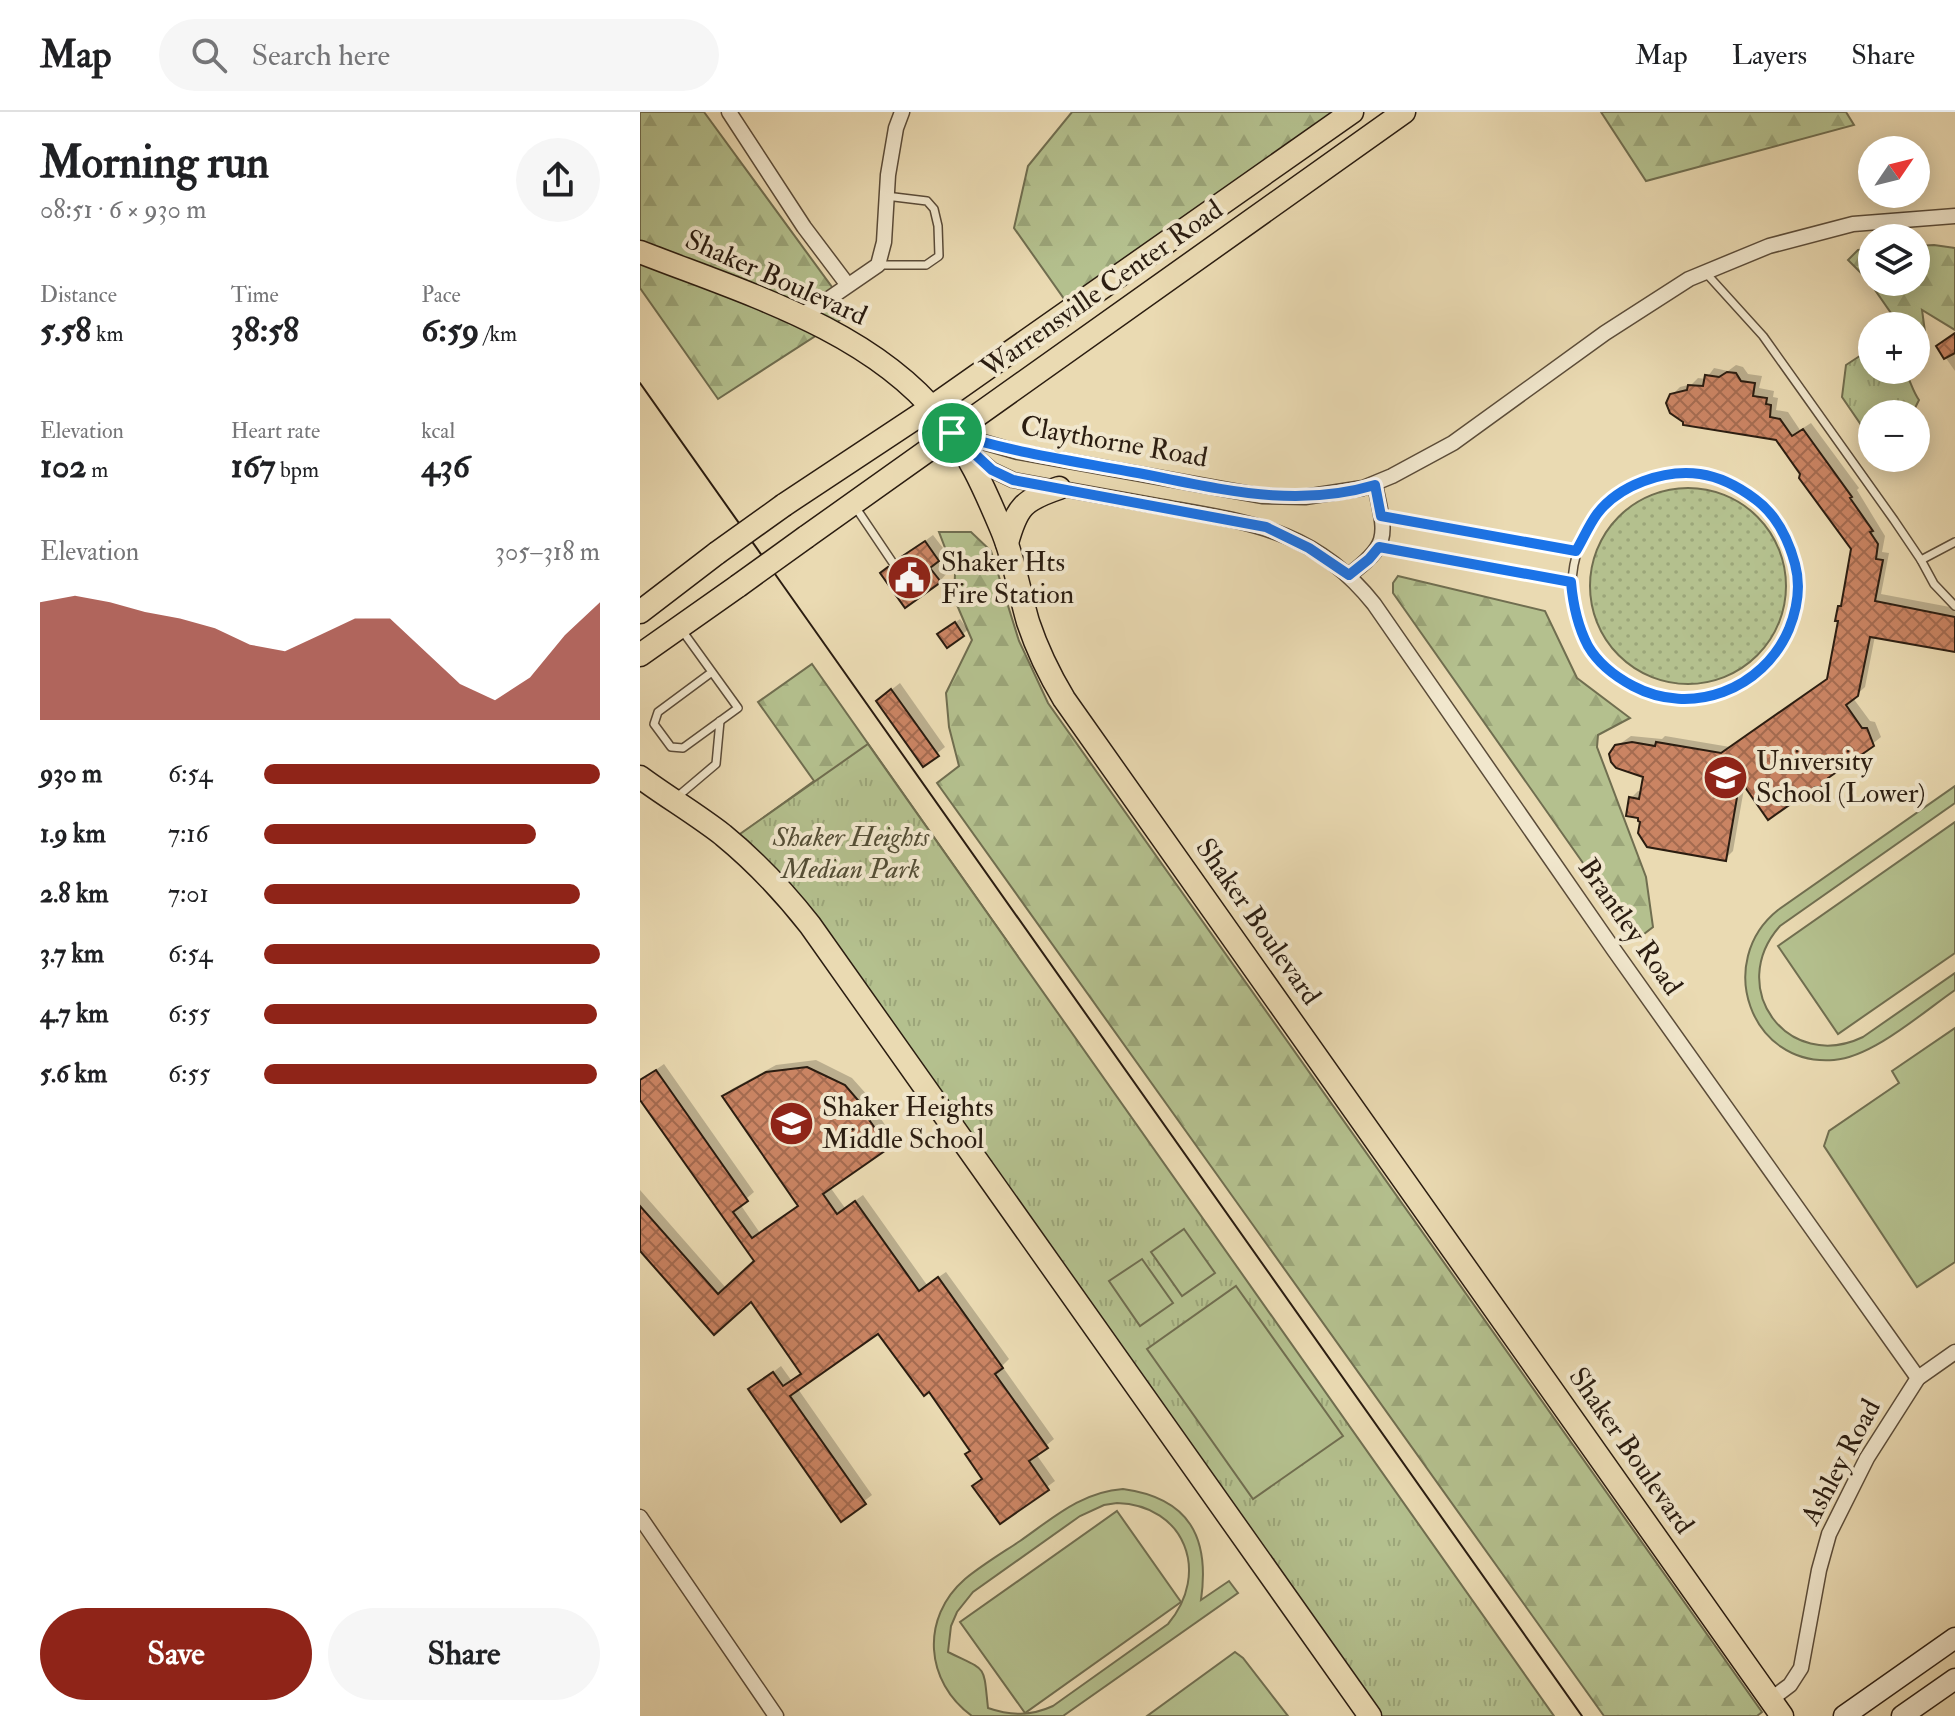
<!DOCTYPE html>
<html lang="en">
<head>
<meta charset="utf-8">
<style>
	:root { --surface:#fff; --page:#f6f6f6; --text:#202124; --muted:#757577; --line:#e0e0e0; --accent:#8f2418 }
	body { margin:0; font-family:"IM FELL Double Pica",serif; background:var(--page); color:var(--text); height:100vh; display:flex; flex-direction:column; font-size:30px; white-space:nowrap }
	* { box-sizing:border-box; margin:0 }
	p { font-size:26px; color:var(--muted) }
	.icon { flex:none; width:44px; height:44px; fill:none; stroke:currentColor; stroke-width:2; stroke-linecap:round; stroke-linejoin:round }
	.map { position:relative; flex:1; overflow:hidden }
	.drawer { display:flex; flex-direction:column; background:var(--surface); width:640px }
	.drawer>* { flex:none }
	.needle { width:52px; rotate:55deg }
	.fabs { position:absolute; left:1218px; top:24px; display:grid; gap:16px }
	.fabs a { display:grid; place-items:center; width:72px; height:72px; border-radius:50%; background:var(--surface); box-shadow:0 4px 20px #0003; font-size:40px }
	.pin { position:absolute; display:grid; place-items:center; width:68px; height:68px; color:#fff; margin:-34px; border:4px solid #fff; border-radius:50%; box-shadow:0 2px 8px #0007 }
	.round { display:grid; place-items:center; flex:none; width:84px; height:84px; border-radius:42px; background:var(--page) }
	.overview { display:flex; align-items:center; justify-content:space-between; height:136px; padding:0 40px }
	h1 { font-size:44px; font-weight:700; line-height:60px }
	.figures { display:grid; grid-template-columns:repeat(3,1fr); gap:12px; height:136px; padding:8px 40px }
	.figures div { display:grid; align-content:center }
	.figures b { font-size:34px; font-weight:700 }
	.figures small { font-size:22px; font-weight:400 }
	.figures p { font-size:22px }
	.chart { height:224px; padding:16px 40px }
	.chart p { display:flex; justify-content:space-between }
	.chart svg { width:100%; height:144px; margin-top:8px; fill:var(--accent); opacity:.7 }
	.button { display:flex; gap:16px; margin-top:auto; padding:16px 40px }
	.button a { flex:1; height:92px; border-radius:48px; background:var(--accent); color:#fff; font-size:32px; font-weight:700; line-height:92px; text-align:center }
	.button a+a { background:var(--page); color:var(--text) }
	ul { padding:0 40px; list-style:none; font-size:26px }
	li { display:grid; grid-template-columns:128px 96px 1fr; align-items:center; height:60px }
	li i { height:20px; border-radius:10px; background:var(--accent) }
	header { display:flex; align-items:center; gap:48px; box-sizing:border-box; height:112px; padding:0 40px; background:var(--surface); border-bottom:2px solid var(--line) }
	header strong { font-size:38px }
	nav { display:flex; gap:44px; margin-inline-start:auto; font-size:28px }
	.search { width:560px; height:72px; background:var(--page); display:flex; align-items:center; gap:20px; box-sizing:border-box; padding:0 28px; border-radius:44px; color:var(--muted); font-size:30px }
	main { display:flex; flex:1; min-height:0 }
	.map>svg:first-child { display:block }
	.grass { fill:url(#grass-dots); stroke:#706e50; stroke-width:2 }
	.forest { fill:url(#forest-firs); stroke:#706e50; stroke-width:2 }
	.park { fill:url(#park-tufts); stroke:#706e50; stroke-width:2 }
	.garden { fill:#b4c08e; stroke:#706e50; stroke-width:2; fill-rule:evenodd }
	.shadow { fill:#0003 }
	.building { fill:url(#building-cross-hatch); stroke:#2b1d11; stroke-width:2 }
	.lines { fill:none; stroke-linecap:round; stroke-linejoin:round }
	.lane-casing { stroke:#5b4c39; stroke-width:10 }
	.street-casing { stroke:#5b4c39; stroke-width:17 }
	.secondary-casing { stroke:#2b1d11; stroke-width:23 }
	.primary-casing { stroke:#2b1d11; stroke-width:25 }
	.lane { stroke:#f1e7cd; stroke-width:7 }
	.street { stroke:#f1e7cd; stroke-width:14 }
	.secondary { stroke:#f1e7cd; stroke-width:20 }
	.primary { stroke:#eadab2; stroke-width:22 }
	.tram { stroke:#2b1d11; stroke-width:2 }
	.primary-bridge-casing { stroke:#2b1d11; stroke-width:25; stroke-linecap:butt }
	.primary-bridge { stroke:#eadab2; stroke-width:22 }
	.route-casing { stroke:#fff; stroke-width:16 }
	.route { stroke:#1a73e8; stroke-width:10 }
	.labels { text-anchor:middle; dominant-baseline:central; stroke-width:8; stroke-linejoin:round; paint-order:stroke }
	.street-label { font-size:28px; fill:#2b1d11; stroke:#f1e7cd }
	.poi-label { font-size:28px; fill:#2b1d11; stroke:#f1e7cd; text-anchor:start }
	.park-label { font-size:28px; font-style:italic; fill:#544e36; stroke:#f1e7cd }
</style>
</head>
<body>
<header>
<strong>Map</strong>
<div class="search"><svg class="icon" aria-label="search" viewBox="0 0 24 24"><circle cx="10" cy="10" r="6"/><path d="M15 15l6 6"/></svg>Search here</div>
<nav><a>Map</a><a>Layers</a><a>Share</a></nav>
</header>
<main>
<section class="drawer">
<div class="overview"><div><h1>Morning run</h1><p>08:51 · 6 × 930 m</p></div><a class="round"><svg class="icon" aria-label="share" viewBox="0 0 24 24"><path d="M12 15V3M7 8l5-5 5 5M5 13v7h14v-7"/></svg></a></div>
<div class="figures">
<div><p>Distance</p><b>5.58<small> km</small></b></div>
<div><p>Time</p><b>38:58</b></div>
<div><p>Pace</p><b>6:59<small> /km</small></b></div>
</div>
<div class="figures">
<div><p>Elevation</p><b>102<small> m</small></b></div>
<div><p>Heart rate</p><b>167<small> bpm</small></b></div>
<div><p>kcal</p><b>436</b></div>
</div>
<div class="chart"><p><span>Elevation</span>305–318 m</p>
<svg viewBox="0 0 160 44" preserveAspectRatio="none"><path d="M0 44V8L10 6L20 8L30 11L40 13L50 16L60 21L70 23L80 18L90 13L100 13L110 23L120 33L130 38L140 31L150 18L160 8V44z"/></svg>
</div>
<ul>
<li><b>930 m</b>6:54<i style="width:100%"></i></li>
<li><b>1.9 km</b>7:16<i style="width:81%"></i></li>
<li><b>2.8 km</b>7:01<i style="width:94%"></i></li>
<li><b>3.7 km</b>6:54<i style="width:100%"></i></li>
<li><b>4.7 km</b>6:55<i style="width:99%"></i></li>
<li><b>5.6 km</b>6:55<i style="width:99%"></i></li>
</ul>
<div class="button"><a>Save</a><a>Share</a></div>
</section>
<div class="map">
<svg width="1315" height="1604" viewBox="0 0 1315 1604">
	<defs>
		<pattern id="grass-dots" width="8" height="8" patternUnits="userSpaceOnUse" patternTransform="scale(2)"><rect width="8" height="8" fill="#b4c08e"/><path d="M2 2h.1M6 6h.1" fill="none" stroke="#9ba579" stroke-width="1.8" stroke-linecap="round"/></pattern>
		<pattern id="forest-firs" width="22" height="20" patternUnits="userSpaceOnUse" patternTransform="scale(2)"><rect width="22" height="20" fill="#b4c08e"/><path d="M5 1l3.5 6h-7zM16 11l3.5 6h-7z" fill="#9ba579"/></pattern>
		<pattern id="park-tufts" width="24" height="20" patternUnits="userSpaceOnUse" patternTransform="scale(2)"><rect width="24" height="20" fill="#b4c08e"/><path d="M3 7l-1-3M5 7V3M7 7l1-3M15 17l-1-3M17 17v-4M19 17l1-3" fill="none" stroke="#9ba579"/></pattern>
		<pattern id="building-cross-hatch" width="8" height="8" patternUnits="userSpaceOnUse" patternTransform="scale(2)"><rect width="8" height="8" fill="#ca8463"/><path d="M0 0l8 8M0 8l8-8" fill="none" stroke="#a46b50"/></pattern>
	</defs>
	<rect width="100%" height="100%" fill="#eadab2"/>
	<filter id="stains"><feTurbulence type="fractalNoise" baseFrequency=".0025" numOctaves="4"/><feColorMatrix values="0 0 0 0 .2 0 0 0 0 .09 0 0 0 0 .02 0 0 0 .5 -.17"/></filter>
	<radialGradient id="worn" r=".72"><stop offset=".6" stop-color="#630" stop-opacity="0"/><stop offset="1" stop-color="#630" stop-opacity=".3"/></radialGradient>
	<circle class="grass" cx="1048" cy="474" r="98"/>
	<g class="forest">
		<path d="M0,0H64L211,201L78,287L0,176Z"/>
		<path d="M432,0H712L432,198L374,116L388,54Z"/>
		<path d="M961,0H1206L1214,13L1006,69Z"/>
		<path d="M1294,133L1315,136V218L1282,198L1286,227L1276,237V214H1260L1228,168L1208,148L1218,138L1232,137V170H1276V134Z"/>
		<path d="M299,420H331L351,439L379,529L408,591L1122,1600L1117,1604H964L297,671L319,654L309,615L306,581L332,528L314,486L315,462Z"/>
		<path d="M758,464L905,499L937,566L990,606L958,623L957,635L1006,765L1013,815L1004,822H993L753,481V471Z"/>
		<path d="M172,552L376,842L105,719L174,669L118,590Z"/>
	</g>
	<g class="park">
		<path d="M1232,236V258H1264C1271,269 1272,278 1279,288L1272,302H1232V323H1228L1202,285L1206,253Z"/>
		<path d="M228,632L914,1604H730L197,848L90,729Z"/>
	</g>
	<g class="garden">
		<path d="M1315,674V691L1140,814C1085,876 1148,961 1223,925L1315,861V878C1283,900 1233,945 1194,948C1110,955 1074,849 1138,798Z"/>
		<path d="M1315,710V841L1198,922L1138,834Z"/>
		<path d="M1315,916V1150L1277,1175L1184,1034L1189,1019L1259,971L1252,959Z"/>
		<path d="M544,1117L575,1161L542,1184L511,1140Z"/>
		<path d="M502,1147L533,1191L500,1214L469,1169Z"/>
		<path d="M596,1174L703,1324L613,1387L507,1237Z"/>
		<path d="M483,1377C549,1386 570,1425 561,1488L589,1469L598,1481L423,1604H332C285,1570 280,1506 325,1467C342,1453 362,1441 380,1429C413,1406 441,1380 483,1377ZM477,1391C545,1393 571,1461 528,1512L413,1594C391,1604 371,1604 348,1596C343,1551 348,1560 308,1540L311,1514L317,1500L333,1480L440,1404L464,1393Z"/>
		<path d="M477,1399L541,1490L385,1601L320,1510Z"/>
		<path d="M595,1540L603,1546L648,1604H507Z"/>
	</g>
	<g class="shadow">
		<path d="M1315,221V259L1298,235Z"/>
		<path d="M1096,253L1103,255L1108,262L1122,264L1119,276L1134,279L1133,285L1138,286L1136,298L1148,300L1160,318L1171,311L1219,376L1217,378L1245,424L1242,440L1249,441L1241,482L1315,496V538L1235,524L1225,575L1213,586L1230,609L1235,610L1241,625L1186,669L1105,671L1093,739L1085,747L1003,708L991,686L998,679L1003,680L1006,663L977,634L991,624L1022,627L1025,624L1090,635L1190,565L1200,508V495L1203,492L1213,437L1137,326L1032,283L1040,275L1052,272L1058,266L1066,267L1074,256L1088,259Z"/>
		<path d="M293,423L306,440L297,448L307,461L300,469L242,461Z"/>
		<path d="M320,507L328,518L307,533L305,518Z"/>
		<path d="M260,571L305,635L284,652L246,582Z"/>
		<path d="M176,948L212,966L229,985L227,987L255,1027L190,1075L205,1096L223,1083L287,1173L306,1160L369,1247L362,1254L414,1327L396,1342L415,1369L360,1410L335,1374L344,1365L332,1338L289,1278L239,1219L158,1277L232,1383L201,1407L110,1278L141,1254L151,1268L162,1260L111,1187L74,1220L0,1136V1078L86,1176L117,1149L0,984V969L24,952L114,1080L100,1092L120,1121L160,1092L85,984L92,977L136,953Z"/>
	</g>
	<g class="building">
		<path d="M1315,221V241L1304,247L1296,234Z"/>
		<path d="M1087,260L1096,261L1101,269L1115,271L1113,284L1127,286L1126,292L1131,293L1130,305L1140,307L1152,324L1163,317L1212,385L1210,386L1233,419L1230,420L1238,432L1236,447L1243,448L1235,489L1315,505V540L1230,525L1218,584L1206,593L1222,616H1227L1234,634L1188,666L1187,671L1180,675H1175L1128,708L1100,668L1086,749L1007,735L998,721L1000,710L998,709V706L986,704L989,685L999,687L1003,665L976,656L971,650L969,642L975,633L992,630L1015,634L1016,630L1081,641L1187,567L1198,509H1195L1198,494H1201L1211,437L1159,366L1160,362L1136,328L1043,313V310L1030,301L1026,291L1030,282L1047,278L1048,273L1063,274L1065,263L1079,265Z"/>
		<path d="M285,429L299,449L290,456L301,470L265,496L240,461L248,455L253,457L257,456L258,447Z"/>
		<path d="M315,510L324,524L307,536L297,522Z"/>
		<path d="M251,577L299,644L283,655L236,589Z"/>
		<path d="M167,955L205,973L223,994L220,995L249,1036L183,1082L197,1102L215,1089L279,1179L298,1165L363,1256L355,1262L408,1336L389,1349L409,1378L360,1412L332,1374L342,1367L325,1342L330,1339L289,1280L284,1284L238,1222L150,1284L226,1392L201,1410L108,1277L133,1260L143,1274L161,1262L111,1190L74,1223L0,1139V1094L78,1182L114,1149L0,988V968L16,958L108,1089L93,1100L112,1126L158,1094L82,984L126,960Z"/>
	</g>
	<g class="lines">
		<defs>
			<g id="lane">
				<path d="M238,153H286L299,144L298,114L294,97L287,89L246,84"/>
				<path d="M1065,160L1123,224L1254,408L1281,448L1294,472L1315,494"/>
				<circle cx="1045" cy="474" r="113"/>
				<path d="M214,393L253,451"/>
				<path d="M741,404L936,439"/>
				<path d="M739,435L931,470"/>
				<path d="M1281,448L1315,430"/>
				<path d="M41,517C60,543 79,570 98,596L43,636L31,635L14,612L18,600L72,560"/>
				<path d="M37,685L76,652L80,609"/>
			</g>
			<g id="street">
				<path d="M89,0L164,115L207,172"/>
				<path d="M157,203L174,197L238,153L244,130L248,63L256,16L262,0"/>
				<path d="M312,321L378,340L622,384L665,385L723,376L752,364L813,331L965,221L1049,167L1129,134L1213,112L1315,104"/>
				<path d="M332,341L352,358L373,368C421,377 470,385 518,394C606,410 674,416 734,492L974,838L1278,1266"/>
				<path d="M709,463C752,431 745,422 735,373"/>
				<path d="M0,1405L136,1604"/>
				<path d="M1130,1588L1150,1573L1161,1556L1179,1458L1189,1422L1227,1346L1278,1266L1315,1240"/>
			</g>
			<g id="secondary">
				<path d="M1204,1604L1315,1526"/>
				<path d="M1262,1604L1315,1567"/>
			</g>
			<g id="primary">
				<path d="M0,140C102,180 229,217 300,305C327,337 345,378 361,416C374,446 379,479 388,510C397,537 409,562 424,587L1142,1604"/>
				<path d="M144,393L292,295L712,0"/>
				<path d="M166,425L764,0"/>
				<path d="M367,431C377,395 383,388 419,376"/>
				<path d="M0,500L77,441"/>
				<path d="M0,543L98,474"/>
				<path d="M0,665C27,685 56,702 83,723C116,750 144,780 170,813L730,1604"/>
			</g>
		</defs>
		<use href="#lane" class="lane-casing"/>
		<use href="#street" class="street-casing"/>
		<use href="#secondary" class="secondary-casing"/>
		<use href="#primary" class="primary-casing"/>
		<use href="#lane" class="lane"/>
		<use href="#street" class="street"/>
		<use href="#secondary" class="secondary"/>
		<use href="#primary" class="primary"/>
		<path class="tram" d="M0,271L942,1604"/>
		<defs>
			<g id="primary-bridge">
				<path d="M77,441L144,393"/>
				<path d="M98,474L166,425"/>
			</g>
		</defs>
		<use href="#primary-bridge" class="primary-bridge-casing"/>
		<use href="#primary-bridge" class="primary-bridge"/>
	</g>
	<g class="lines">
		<defs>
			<path id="route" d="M312,321C371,340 431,349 492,360C575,375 651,398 735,373L741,404L936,439C943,427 949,413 957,402C979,373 1024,357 1060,362C1081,365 1099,375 1115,387C1137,403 1148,426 1155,452C1161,474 1157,497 1149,517C1123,578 1051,605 993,574C976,565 958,551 948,534C937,513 933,493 931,470L739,435L729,447L709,463L669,436L626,415L373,368L352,358Z"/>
		</defs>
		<use href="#route" class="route-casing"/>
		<use href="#route" class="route"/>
	</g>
	<defs>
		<symbol id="civic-disc" viewBox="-11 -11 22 22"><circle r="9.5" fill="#8f2418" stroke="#f1e7cd"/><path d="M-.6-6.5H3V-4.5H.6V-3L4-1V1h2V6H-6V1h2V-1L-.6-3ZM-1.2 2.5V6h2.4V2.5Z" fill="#fff"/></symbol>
		<symbol id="school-disc" viewBox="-11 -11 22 22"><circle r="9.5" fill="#8f2418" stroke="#f1e7cd"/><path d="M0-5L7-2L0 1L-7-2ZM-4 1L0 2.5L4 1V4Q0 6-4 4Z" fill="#fff"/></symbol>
	</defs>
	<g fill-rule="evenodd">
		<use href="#civic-disc" x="244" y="440" width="51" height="51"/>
		<use href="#school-disc" x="1060" y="640" width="51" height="51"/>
		<use href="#school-disc" x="126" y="986" width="51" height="51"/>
	</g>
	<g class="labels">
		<g class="street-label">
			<text transform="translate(136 166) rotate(24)">Shaker Boulevard</text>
			<text transform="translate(462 177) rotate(-35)">Warrensville Center Road</text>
			<text transform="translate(474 330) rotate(10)">Claythorne Road</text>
			<text transform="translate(618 810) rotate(55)">Shaker Boulevard</text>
			<text transform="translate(990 815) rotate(55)">Brantley Road</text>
			<text transform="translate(991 1339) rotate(55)">Shaker Boulevard</text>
			<text transform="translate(1201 1350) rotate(-62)">Ashley Road</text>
		</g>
		<g class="poi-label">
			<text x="301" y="450">Shaker Hts<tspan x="301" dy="32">Fire Station</tspan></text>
			<text x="1116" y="649">University<tspan x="1116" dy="32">School (Lower)</tspan></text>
			<text x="182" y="995">Shaker Heights<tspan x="182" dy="32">Middle School</tspan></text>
		</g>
		<g class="park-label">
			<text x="211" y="725">Shaker Heights<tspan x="211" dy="32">Median Park</tspan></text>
		</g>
	</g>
	<rect width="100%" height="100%" filter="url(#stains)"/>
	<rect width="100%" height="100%" fill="url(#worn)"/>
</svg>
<div class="fabs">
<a><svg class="needle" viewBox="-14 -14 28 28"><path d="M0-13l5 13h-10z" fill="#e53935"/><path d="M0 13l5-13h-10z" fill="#757577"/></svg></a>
<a><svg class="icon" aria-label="layers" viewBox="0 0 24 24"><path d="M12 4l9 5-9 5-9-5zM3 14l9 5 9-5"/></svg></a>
<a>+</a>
<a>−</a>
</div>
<div class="pin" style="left:312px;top:321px;background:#1e9e55"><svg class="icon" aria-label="arrive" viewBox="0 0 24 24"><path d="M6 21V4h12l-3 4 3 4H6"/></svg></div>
</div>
</main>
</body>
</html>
